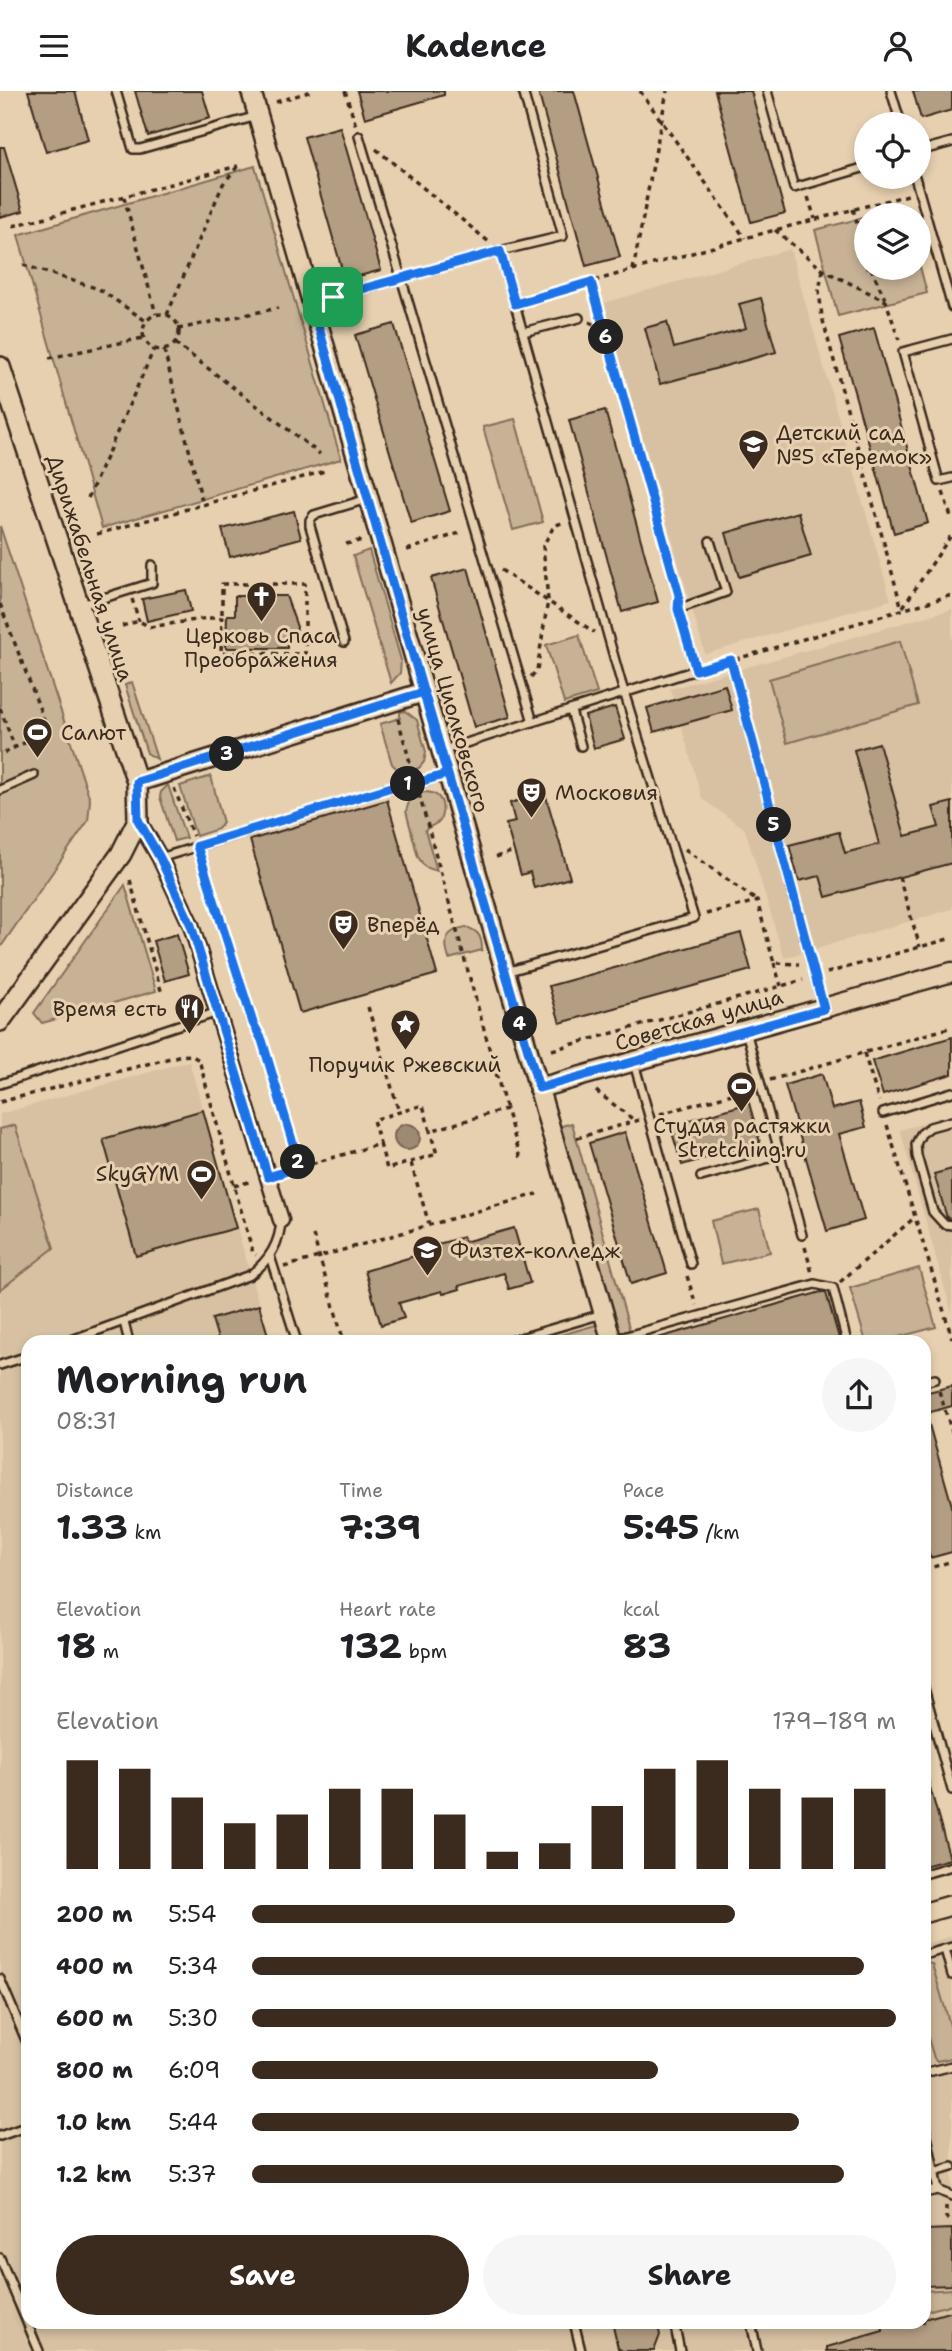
<!DOCTYPE html>
<html lang="en">
<head>
<meta charset="utf-8">
<style>
	:root { --surface:#fff; --page:#f6f6f6; --text:#202124; --muted:#757577; --accent:#3b2a1e }
	body { margin:0; font-family:"Shantell Sans",sans-serif; background:var(--page); color:var(--text); height:100vh; display:flex; flex-direction:column; font-size:26px; white-space:nowrap }
	* { box-sizing:border-box; margin:0 }
	p { font-size:23px; color:var(--muted) }
	.icon { flex:none; width:38px; height:38px; fill:none; stroke:currentColor; stroke-width:2; stroke-linecap:round; stroke-linejoin:round }
	.map { position:relative; flex:1; overflow:hidden }
	.side { position:absolute; left:21px; top:1244px; width:910px; height:994px; display:flex; flex-direction:column; background:var(--surface); border-radius:21px; box-shadow:0 4px 10px #0003 }
	.side>* { flex:none }
	.fabs { position:absolute; left:854px; top:21px; display:grid; gap:14px }
	.fabs a { display:grid; place-items:center; width:77px; height:77px; border-radius:50%; background:var(--surface); box-shadow:0 4px 10px #0003; font-size:35px }
	.pin { position:absolute; display:grid; place-items:center; width:60px; height:60px; color:#fff; margin:-30px; border-radius:14px; box-shadow:0 4px 10px #0006 }
	.km { position:absolute; width:35px; height:35px; margin:-18px; border-radius:50%; background:#222; color:#fff; font-size:19px; line-height:35px; text-align:center }
	.round { display:grid; place-items:center; flex:none; width:74px; height:74px; border-radius:37px; background:var(--page) }
	.headline { display:flex; align-items:center; justify-content:space-between; height:119px; padding:0 35px }
	h1 { font-size:38px; font-weight:700; line-height:52px }
	.stats { display:grid; grid-template-columns:repeat(3,1fr); gap:10px; height:119px; padding:7px 35px }
	.stats div { display:grid; align-content:center }
	.stats b { font-size:35px; font-weight:700 }
	.stats small { font-size:19px; font-weight:400 }
	.stats p { font-size:19px }
	.chart { height:196px; padding:14px 35px }
	.chart p { display:flex; justify-content:space-between }
	.chart svg { width:100%; height:126px; margin-top:7px; stroke:var(--accent); stroke-width:6 }
	.primary-button { display:flex; gap:14px; margin-top:auto; padding:14px 35px }
	.primary-button a { flex:1; height:80px; border-radius:42px; background:var(--accent); color:#fff; font-size:28px; font-weight:700; line-height:80px; text-align:center }
	.primary-button a+a { background:var(--page); color:var(--text) }
	ul { padding:0 35px; list-style:none; font-size:23px }
	li { display:grid; grid-template-columns:112px 84px 1fr; align-items:center; height:52px }
	li i { height:18px; border-radius:9px; background:var(--accent) }
	header { display:flex; justify-content:space-between; align-items:center; height:91px; padding:0 35px; background:var(--surface); font-size:32px; font-weight:700 }
	.map>svg:first-child { display:block }
	.built { fill:#d7c1a2 }
	.green { fill:#c8b296; stroke:#826e5a; stroke-width:2 }
	.water { fill:#9e8a73; stroke:#766451; stroke-width:2 }
	.building { fill:#b39d83; stroke:#3b2a1e; stroke-width:2 }
	.lines { fill:none; stroke-linecap:round; stroke-linejoin:round }
	.service-casing { stroke:#3b2a1e; stroke-width:12 }
	.minor-casing { stroke:#3b2a1e; stroke-width:19 }
	.tertiary-casing { stroke:#3b2a1e; stroke-width:23 }
	.secondary-casing { stroke:#3b2a1e; stroke-width:24 }
	.path { stroke:#3b2a1e; stroke-width:3.5; stroke-dasharray:5 5; stroke-linecap:butt }
	.service { stroke:#e7d0b0; stroke-width:7 }
	.minor { stroke:#e7d0b0; stroke-width:14 }
	.tertiary { stroke:#e7d0b0; stroke-width:18 }
	.secondary { stroke:#e7d0b0; stroke-width:19 }
	.route-casing { stroke:#fff; stroke-width:14 }
	.route { stroke:#1a73e8; stroke-width:9 }
	.labels { text-anchor:middle; dominant-baseline:central; stroke-width:6; stroke-linejoin:round; paint-order:stroke }
	.poi-label { font-size:21px; fill:#3b2a1e; stroke:#e7d0b0; text-anchor:start }
	.street-label { font-size:21px; fill:#3b2a1e; stroke:#e7d0b0 }
</style>
</head>
<body>
<header><svg class="icon" aria-label="menu" viewBox="0 0 24 24"><path d="M4 6h16M4 12h16M4 18h16"/></svg>Kadence<svg class="icon" aria-label="person" viewBox="0 0 24 24"><circle cx="12" cy="8" r="4"/><path d="M4 21q1-7 8-7t8 7"/></svg></header>
<div class="map">
<svg width="952" height="2260" viewBox="0 0 952 2260">
	<rect width="100%" height="100%" fill="#e7d0b0"/>
	<filter id="ink" filterUnits="userSpaceOnUse"><feTurbulence type="fractalNoise" baseFrequency=".0143" numOctaves="2"/><feDisplacementMap in="SourceGraphic" scale="14" xChannelSelector="R" yChannelSelector="G"/><feConvolveMatrix kernelMatrix="1 2 1 2 8 2 1 2 1" color-interpolation-filters="sRGB"/></filter>
	<g filter="url(#ink)">
		<g class="built">
			<path d="M790,158L891,509L705,563L604,212Z"/>
			<path d="M952,518V818L784,867L745,738L702,708L681,634L654,641L647,617L673,609L670,598Z"/>
			<path d="M189,970L270,1251H28V2231H924V1853L952,1845V2260H0V1023Z"/>
			<path d="M952,1024V1223L900,1039Z"/>
		</g>
		<g class="green">
			<path d="M255,75L341,368L102,437L18,144Z"/>
			<path d="M866,126V177H919V172L927,202L838,225L815,139Z"/>
			<path d="M515,328L543,431L513,439L483,336Z"/>
			<path d="M0,435L90,709L88,730L0,857Z"/>
			<path d="M369,459L401,569L400,582L391,592L353,465Z"/>
			<path d="M579,544L597,602L564,612L546,554Z"/>
			<path d="M900,550L918,614L787,652L769,588Z"/>
			<path d="M132,591L157,668L147,662L125,594Z"/>
			<path d="M405,620L417,629L426,661L424,671L419,677L401,682L392,673L380,633L400,627V621Z"/>
			<path d="M211,685L223,732L218,738L196,745L180,695Z"/>
			<path d="M168,694L186,747L174,750L160,706L161,701Z"/>
			<path d="M424,701C442,701 446,714 440,730L425,739L437,780L425,776L418,766L406,720L410,708Z"/>
			<path d="M125,794L156,900L42,932L34,922Z"/>
			<path d="M466,836C479,840 482,846 482,859L449,868C443,849 445,840 466,836Z"/>
			<path d="M572,1032L633,1251H620L558,1036Z"/>
			<path d="M15,1034L54,1157L0,1199V1038Z"/>
			<path d="M759,1118L770,1161L721,1173L711,1130Z"/>
			<path d="M919,1177L936,1236L880,1251H866L850,1197Z"/>
			<path d="M596,1234L601,1251H536Z"/>
			<path d="M927,1872L932,1873L952,1941V1967L937,1970L934,1967L924,1933V1873Z"/>
			<path d="M952,2198V2213L924,2221V2200Z"/>
		</g>
		<circle class="water" cx="407" cy="1046" r="13"/>
		<g class="building">
			<path d="M28,0H75L88,49L46,61Z"/>
			<path d="M135,0H202L210,27L148,45Z"/>
			<path d="M357,0H444V4L365,27Z"/>
			<path d="M538,0H574L620,166L586,175Z"/>
			<path d="M715,0H751L785,122L751,131Z"/>
			<path d="M913,0H952V19L921,28Z"/>
			<path d="M340,36L381,179L345,189L304,46Z"/>
			<path d="M0,56H4L23,120L0,126Z"/>
			<path d="M761,207L776,261L660,293L645,237L667,231L674,257L746,237L739,213Z"/>
			<path d="M394,233L450,420L411,432L355,244Z"/>
			<path d="M874,237L928,432L894,442L839,247Z"/>
			<path d="M605,319L658,511L622,521L569,329Z"/>
			<path d="M294,420L301,447L230,466L222,438Z"/>
			<path d="M798,421L811,465L739,486L726,442Z"/>
			<path d="M468,477L510,626L474,636L431,487Z"/>
			<path d="M186,499L191,520L147,530L142,508Z"/>
			<path d="M235,505H286L297,536L295,546L287,553V557H226L227,524H235Z"/>
			<path d="M725,594L732,619L654,641L647,617Z"/>
			<path d="M615,616L625,648L594,657L585,625Z"/>
			<path d="M879,652L905,745L939,736L933,716L952,711V772L826,806L820,785L799,790L789,754L839,741L845,762L879,753L854,659Z"/>
			<path d="M545,702L570,787L534,797L530,781L521,784L506,733L515,731L510,712Z"/>
			<path d="M387,709L437,883L300,922L250,749Z"/>
			<path d="M741,842L751,879L560,932L549,895Z"/>
			<path d="M177,843L189,883L165,890L153,850Z"/>
			<path d="M952,946V983L883,1004L872,970Z"/>
			<path d="M822,983L832,1018L859,1011L866,1036L839,1043L864,1129L827,1140L785,994Z"/>
			<path d="M749,1012L760,1051L682,1074L670,1035Z"/>
			<path d="M203,1019L236,1137L136,1165L103,1048Z"/>
			<path d="M625,1041L667,1182L631,1193L589,1052Z"/>
			<path d="M952,1078V1128L947,1127L934,1083Z"/>
			<path d="M514,1137L530,1192L509,1198L504,1182L459,1195L460,1198L443,1203L442,1200L399,1212L404,1227L381,1234L365,1180L418,1164L417,1159L463,1146L464,1151Z"/>
			<path d="M821,1201L826,1202L839,1247L824,1251H659L658,1247Z"/>
			<path d="M259,1214L270,1251H219L212,1228Z"/>
			<path d="M952,1295V1315L924,1323V1302Z"/>
			<path d="M928,1330L952,1415V1461L930,1467L924,1445V1331Z"/>
			<path d="M924,1689H928L950,1768L924,1775Z"/>
			<path d="M952,2138V2194L924,2195V2139Z"/>
			<path d="M952,2220V2260H827V2256L883,2240L882,2231H924V2228Z"/>
			<path d="M612,2231H657L660,2244L654,2260H623L618,2257Z"/>
		</g>
		<g class="lines">
			<defs>
				<g id="service">
					<path d="M116,0L133,58H140L257,25"/>
					<path d="M767,0L794,97L866,76"/>
					<path d="M891,0L901,33"/>
					<path d="M359,45L533,631"/>
					<path d="M919,60L952,51"/>
					<path d="M915,86L952,216"/>
					<path d="M500,160L621,591L694,827L506,881"/>
					<path d="M313,212L500,160L563,145L523,0"/>
					<path d="M523,241L579,227"/>
					<path d="M952,248L903,261L939,390L952,387"/>
					<path d="M81,514L152,492V474"/>
					<path d="M344,551L310,435V429L314,424L367,408"/>
					<path d="M744,619L823,916"/>
					<path d="M571,620L581,655"/>
					<path d="M441,660L696,579L678,518L726,501L710,450"/>
					<path d="M0,699L34,684"/>
					<path d="M160,767L395,695L416,693L447,683"/>
					<path d="M746,940L802,1144"/>
					<path d="M634,972L691,1173"/>
					<path d="M0,993L218,921"/>
					<path d="M883,1022L952,1001"/>
					<path d="M952,1030L930,1036L921,1043L916,1053L917,1065L933,1121L944,1133L952,1134"/>
					<path d="M701,1086L780,1064"/>
					<path d="M270,1165L297,1251"/>
					<path d="M124,1231L129,1251"/>
					<path d="M612,1249L815,1193L833,1197L847,1251"/>
					<path d="M66,1251L250,1184C269,1170 280,1153 281,1129"/>
					<path d="M507,1251L602,1223"/>
					<path d="M0,1274L28,1265"/>
					<path d="M924,1291L935,1288"/>
					<path d="M924,1597L952,1699"/>
					<path d="M924,1783L952,1775"/>
					<path d="M945,1858L952,1884"/>
					<path d="M924,1864L952,1856"/>
					<path d="M0,1888L28,1954"/>
					<path d="M924,1982L952,1975"/>
					<path d="M924,2030L938,2099"/>
					<path d="M0,2045L28,2035"/>
					<path d="M935,2081L952,2076"/>
					<path d="M924,2102L938,2099L952,2105"/>
					<path d="M0,2167L39,2260"/>
					<path d="M574,2231L581,2260"/>
					<path d="M674,2231L680,2260"/>
					<path d="M751,2231L757,2260"/>
				</g>
				<path id="minor" d="M138,729L160,767L191,834L281,1129"/>
				<g id="tertiary">
					<path d="M251,0L612,1251"/>
					<path d="M137,691L424,601"/>
					<path d="M539,997L952,881"/>
					<path d="M924,1822L952,1814"/>
				</g>
				<path id="secondary" d="M0,276L137,691L138,729L121,763L0,930"/>
			</defs>
			<use href="#service" class="service-casing"/>
			<use href="#minor" class="minor-casing"/>
			<use href="#tertiary" class="tertiary-casing"/>
			<use href="#secondary" class="secondary-casing"/>
			<g class="path">
				<path d="M345,0L356,35"/>
				<path d="M640,0L745,147"/>
				<path d="M276,11L312,0"/>
				<path d="M376,58L489,151"/>
				<path d="M124,106L156,223"/>
				<path d="M808,106L815,128"/>
				<path d="M853,118L866,165"/>
				<path d="M13,135L238,75"/>
				<path d="M775,139L823,179L886,210L899,249"/>
				<path d="M23,174L99,198L146,230"/>
				<path d="M871,177L885,208"/>
				<path d="M633,179L667,0"/>
				<path d="M823,179L819,199L822,226L902,518"/>
				<path d="M591,191L679,505"/>
				<path d="M527,209L745,147L908,104"/>
				<circle cx="161" cy="241" r="18"/>
				<path d="M167,224L223,93L237,76"/>
				<path d="M589,231L604,237"/>
				<path d="M178,238L278,217"/>
				<path d="M175,252L320,363"/>
				<path d="M164,259L203,414"/>
				<path d="M49,267L143,247"/>
				<path d="M943,401L952,429"/>
				<path d="M88,407L154,258"/>
				<path d="M97,443L325,380"/>
				<path d="M346,453L363,449"/>
				<path d="M407,459L463,441"/>
				<path d="M501,479L594,541"/>
				<path d="M132,508L139,530"/>
				<path d="M0,513L48,640L0,664"/>
				<path d="M903,516L952,443"/>
				<path d="M122,535L139,530L150,536L208,527H222L221,562L305,563V493H222V527"/>
				<path d="M731,569L741,608"/>
				<path d="M706,577L952,504"/>
				<path d="M531,586L537,579L548,509L543,455L554,435L564,431"/>
				<path d="M0,617L15,657"/>
				<path d="M398,628L413,682"/>
				<path d="M174,697L193,745"/>
				<path d="M419,703L506,1018"/>
				<path d="M685,758L757,810"/>
				<path d="M200,765L253,932L262,949L300,1076"/>
				<path d="M496,766L514,760"/>
				<path d="M899,786L920,856"/>
				<path d="M130,789L162,903"/>
				<path d="M706,823L757,810L774,872L799,873"/>
				<path d="M774,872L781,895"/>
				<path d="M827,882L952,847"/>
				<path d="M368,916L399,1021"/>
				<path d="M552,959L803,889"/>
				<path d="M864,962L879,1010"/>
				<path d="M770,989L952,936"/>
				<path d="M596,1000L634,1029"/>
				<path d="M0,1011L178,965L191,964L199,969L253,1162L256,1164"/>
				<path d="M660,1023L750,998"/>
				<path d="M887,1034L952,1247"/>
				<path d="M577,1047L639,1029"/>
				<path d="M380,1053L387,1078L437,1063L430,1040"/>
				<path d="M411,1072L429,1133"/>
				<path d="M283,1081L380,1053L373,1029L423,1014L430,1040L506,1018L521,1067"/>
				<path d="M234,1095L252,1090"/>
				<path d="M313,1144L344,1251"/>
				<path d="M805,1156L812,1182"/>
				<path d="M284,1176L537,1103"/>
				<path d="M687,1185L696,1214"/>
				<path d="M840,1191L914,1127"/>
				<path d="M939,1300L952,1341"/>
				<path d="M924,1479L952,1470"/>
				<path d="M946,2115V2126L952,2132"/>
			</g>
			<use href="#service" class="service"/>
			<use href="#minor" class="minor"/>
			<use href="#tertiary" class="tertiary"/>
			<use href="#secondary" class="secondary"/>
		</g>
	</g>
	<g class="lines" filter="url(#ink)">
		<defs>
			<path id="route" d="M333,206L312,213L447,683L416,692L395,695L197,755L253,932L262,949L300,1076L268,1086L191,834L160,767L138,729L137,691L404,607L424,601C462,733 500,865 539,997L824,918L731,569L696,579L678,518L679,504L591,191L515,213L500,160L333,206"/>
		</defs>
		<use href="#route" class="route-casing"/>
		<use href="#route" class="route"/>
	</g>
	<defs>
		<symbol id="school-pin" viewBox="-11 -11 22 30"><path d="M0 17L-7.5 6A9.5 9.5 0 1 1 7.5 6Z" fill="#3b2a1e" stroke="#e7d0b0"/><path d="M0-5L7-2L0 1L-7-2ZM-4 1L0 2.5L4 1V4Q0 6-4 4Z" fill="#fff"/></symbol>
		<symbol id="church-pin" viewBox="-11 -11 22 30"><path d="M0 17L-7.5 6A9.5 9.5 0 1 1 7.5 6Z" fill="#3b2a1e" stroke="#e7d0b0"/><path d="M-1.2-6h2.4v3.5h3.3v2.4h-3.3V6h-2.4V-.1h-3.3v-2.4h3.3Z" fill="#fff"/></symbol>
		<symbol id="stadium-pin" viewBox="-11 -11 22 30"><path d="M0 17L-7.5 6A9.5 9.5 0 1 1 7.5 6Z" fill="#3b2a1e" stroke="#e7d0b0"/><path d="M0-5a6.5 5 0 1 0 0 10a6.5 5 0 1 0 0-10ZM-3.5-1.8h7v3.6h-7Z" fill="#fff"/></symbol>
		<symbol id="theatre-pin" viewBox="-11 -11 22 30"><path d="M0 17L-7.5 6A9.5 9.5 0 1 1 7.5 6Z" fill="#3b2a1e" stroke="#e7d0b0"/><path d="M-5-5.5Q0-4 5-5.5V0Q5 5 0 6Q-5 5-5 0ZM-3.3-2.5H-1v1.5H-3.3ZM1-2.5H3.3v1.5H1ZM-2.8 1Q0 5.5 2.8 1Z" fill="#fff"/></symbol>
		<symbol id="restaurant-pin" viewBox="-11 -11 22 30"><path d="M0 17L-7.5 6A9.5 9.5 0 1 1 7.5 6Z" fill="#3b2a1e" stroke="#e7d0b0"/><path d="M-5-6h1v4h1v-4h1v4h1v-4h1v5L-1.5 .5V6h-2V.5L-5-1ZM5-6V6H3V1.5H1.5Q1.5-4 5-6Z" fill="#fff"/></symbol>
		<symbol id="sight-pin" viewBox="-11 -11 22 30"><path d="M0 17L-7.5 6A9.5 9.5 0 1 1 7.5 6Z" fill="#3b2a1e" stroke="#e7d0b0"/><path d="M0-6L1.8-2.2L6-1.7L2.9 1.2L3.7 5.4L0 3.3L-3.7 5.4L-2.9 1.2L-6-1.7L-1.8-2.2Z" fill="#fff"/></symbol>
		<symbol id="university-pin" viewBox="-11 -11 22 30"><path d="M0 17L-7.5 6A9.5 9.5 0 1 1 7.5 6Z" fill="#3b2a1e" stroke="#e7d0b0"/><path d="M0-5L7-2L0 1L-7-2ZM-4 1L0 2.5L4 1V4Q0 6-4 4Z" fill="#fff"/></symbol>
	</defs>
	<g fill-rule="evenodd">
		<use href="#school-pin" x="736" y="336" width="35" height="47"/>
		<use href="#church-pin" x="244" y="488" width="35" height="47"/>
		<use href="#stadium-pin" x="20" y="624" width="35" height="47"/>
		<use href="#theatre-pin" x="514" y="684" width="35" height="47"/>
		<use href="#theatre-pin" x="326" y="816" width="35" height="47"/>
		<use href="#restaurant-pin" x="172" y="900" width="35" height="47"/>
		<use href="#sight-pin" x="388" y="916" width="35" height="47"/>
		<use href="#stadium-pin" x="724" y="978" width="35" height="47"/>
		<use href="#stadium-pin" x="184" y="1066" width="35" height="47"/>
		<use href="#university-pin" x="410" y="1142" width="35" height="47"/>
	</g>
	<g class="labels">
		<g class="poi-label">
			<text x="776" y="342">Детский сад<tspan x="776" dy="24">№5 «Теремок»</tspan></text>
			<text x="261" y="545" text-anchor="middle">Церковь Спаса<tspan x="261" dy="24">Преображения</tspan></text>
			<text x="61" y="642">Салют</text>
			<text x="555" y="702">Московия</text>
			<text x="367" y="834">Вперёд</text>
			<text x="167" y="918" text-anchor="end">Время есть</text>
			<text x="405" y="974" text-anchor="middle">Поручик Ржевский</text>
			<text x="742" y="1035" text-anchor="middle">Студия растяжки<tspan x="742" dy="24">Stretching.ru</tspan></text>
			<text x="179" y="1083" text-anchor="end">SkyGYM</text>
			<text x="450" y="1160">Физтех-колледж</text>
		</g>
		<g class="street-label">
			<text transform="translate(90 477) rotate(72)">Дирижабельная улица</text>
			<text transform="translate(453 619) rotate(74)">улица Циолковского</text>
			<text transform="translate(699 929) rotate(-16)">Советская улица</text>
		</g>
	</g>
</svg>
<div class="fabs">
<a><svg class="icon" aria-label="locate" viewBox="0 0 24 24"><circle cx="12" cy="12" r="6"/><path d="M12 2v4M12 18v4M2 12h4M18 12h4"/></svg></a>
<a><svg class="icon" aria-label="layers" viewBox="0 0 24 24"><path d="M12 4l9 5-9 5-9-5zM3 14l9 5 9-5"/></svg></a>
</div>
<div class="pin" style="left:333px;top:206px;background:#1e9e55"><svg class="icon" aria-label="arrive" viewBox="0 0 24 24"><path d="M6 21V4h12l-3 4 3 4H6"/></svg></div>
<b class="km" style="left:408px;top:693px">1</b>
<b class="km" style="left:298px;top:1071px">2</b>
<b class="km" style="left:227px;top:663px">3</b>
<b class="km" style="left:520px;top:933px">4</b>
<b class="km" style="left:774px;top:734px">5</b>
<b class="km" style="left:606px;top:246px">6</b>
<section class="side">
<div class="headline"><div><h1>Morning run</h1><p>08:31</p></div><a class="round"><svg class="icon" aria-label="share" viewBox="0 0 24 24"><path d="M12 15V3M7 8l5-5 5 5M5 13v7h14v-7"/></svg></a></div>
<div class="stats">
<div><p>Distance</p><b>1.33<small> km</small></b></div>
<div><p>Time</p><b>7:39</b></div>
<div><p>Pace</p><b>5:45<small> /km</small></b></div>
</div>
<div class="stats">
<div><p>Elevation</p><b>18<small> m</small></b></div>
<div><p>Heart rate</p><b>132<small> bpm</small></b></div>
<div><p>kcal</p><b>83</b></div>
</div>
<div class="chart"><p><span>Elevation</span>179–189 m</p>
<svg viewBox="0 0 160 44" preserveAspectRatio="none"><path d="M5 44V6M15 44V9M25 44V19M35 44V28M45 44V25M55 44V16M65 44V16M75 44V25M85 44V38M95 44V35M105 44V22M115 44V9M125 44V6M135 44V16M145 44V19M155 44V16"/></svg>
</div>
<ul>
<li><b>200 m</b>5:54<i style="width:75%"></i></li>
<li><b>400 m</b>5:34<i style="width:95%"></i></li>
<li><b>600 m</b>5:30<i style="width:100%"></i></li>
<li><b>800 m</b>6:09<i style="width:63%"></i></li>
<li><b>1.0 km</b>5:44<i style="width:85%"></i></li>
<li><b>1.2 km</b>5:37<i style="width:92%"></i></li>
</ul>
<div class="primary-button"><a>Save</a><a>Share</a></div>
</section>
</div>
</body>
</html>
